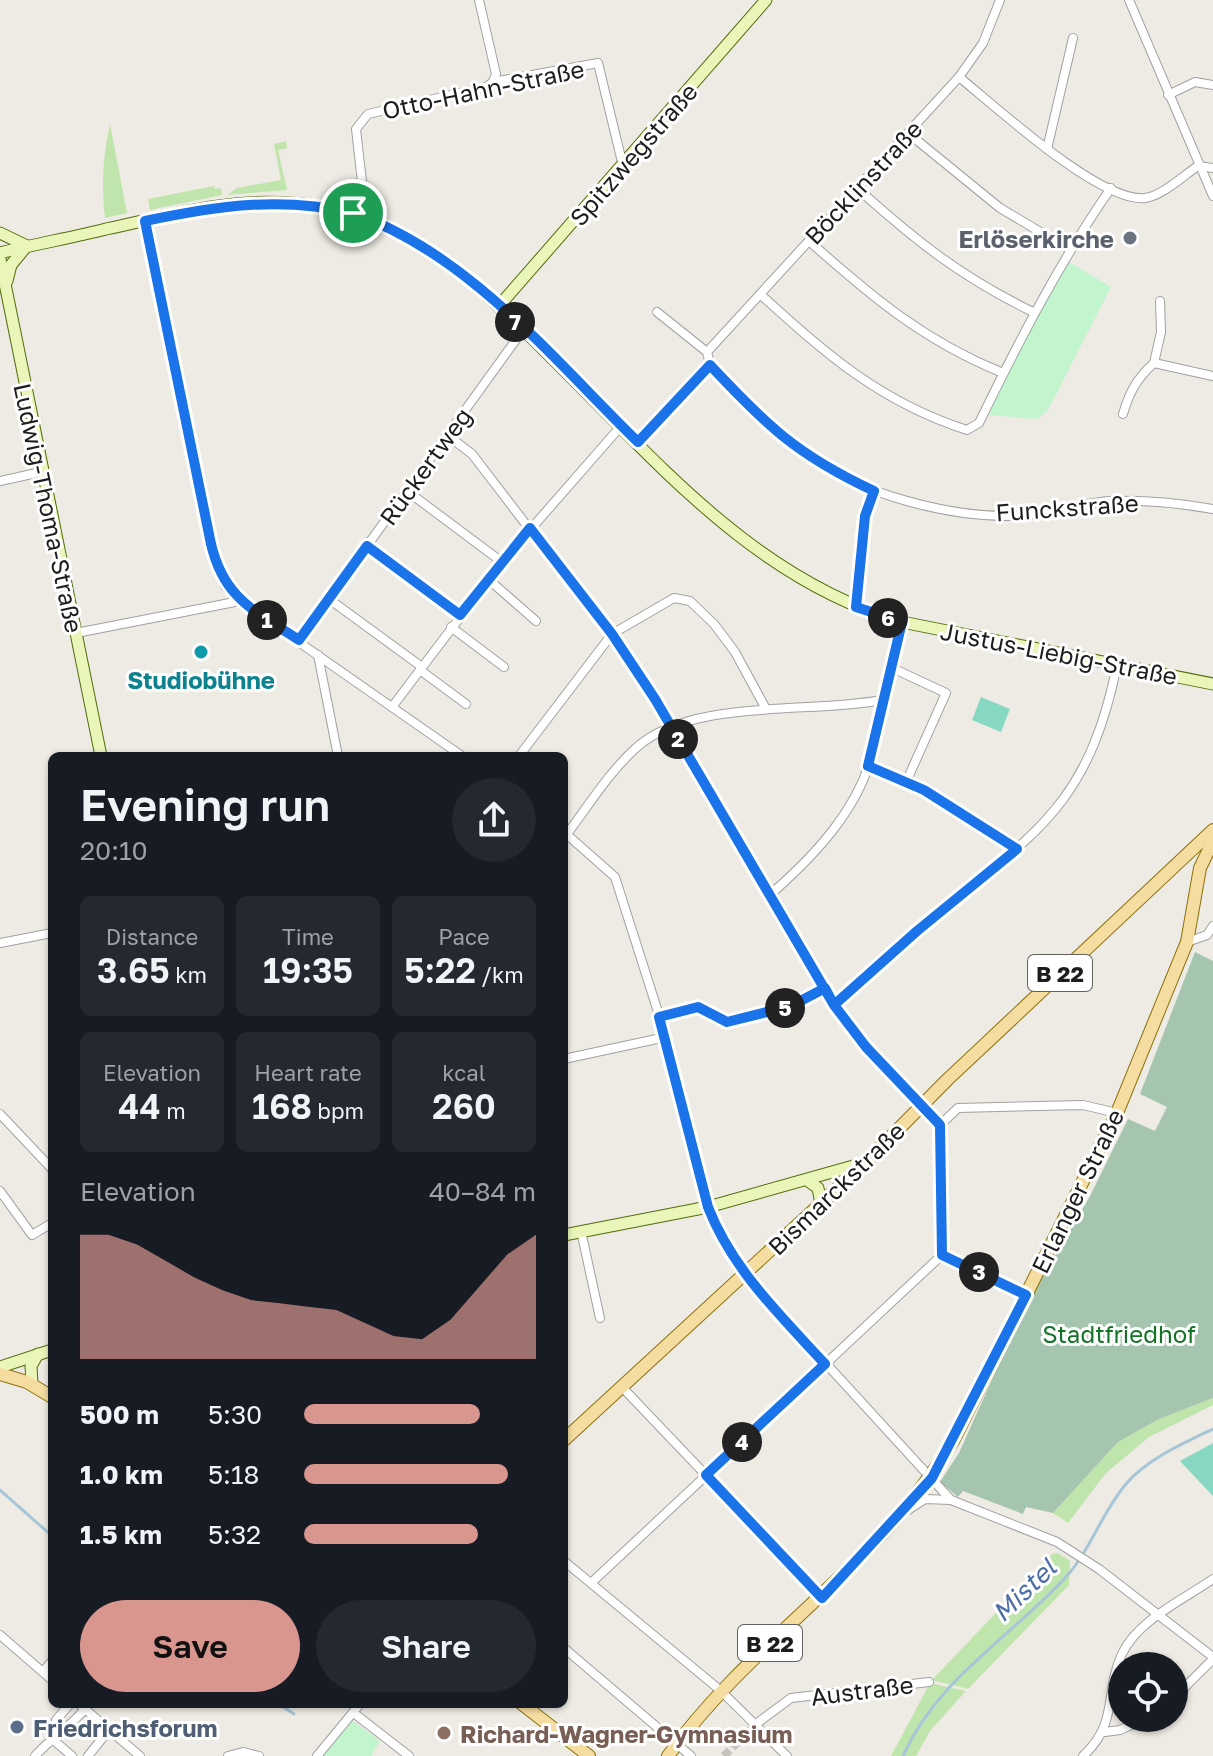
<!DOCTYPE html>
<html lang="en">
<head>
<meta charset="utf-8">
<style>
	:root { --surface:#171b24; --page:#242831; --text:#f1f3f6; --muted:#9ea1a6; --accent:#d9968e }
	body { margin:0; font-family:"Golos Text",sans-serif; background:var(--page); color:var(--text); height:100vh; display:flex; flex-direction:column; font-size:30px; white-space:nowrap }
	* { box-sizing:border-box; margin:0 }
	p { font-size:26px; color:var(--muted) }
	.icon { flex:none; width:44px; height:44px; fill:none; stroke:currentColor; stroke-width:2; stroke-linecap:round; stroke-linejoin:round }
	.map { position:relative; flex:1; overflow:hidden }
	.details { position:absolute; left:48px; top:752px; width:520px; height:956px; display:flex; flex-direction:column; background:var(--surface); border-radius:12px; box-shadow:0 2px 6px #0004 }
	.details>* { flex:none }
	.tools { position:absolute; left:1108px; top:1652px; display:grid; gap:16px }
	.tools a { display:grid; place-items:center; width:80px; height:80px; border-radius:50%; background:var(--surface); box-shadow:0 2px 6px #0004; font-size:40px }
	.pin { position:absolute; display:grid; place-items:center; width:68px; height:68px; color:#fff; margin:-34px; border:4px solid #fff; border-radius:50%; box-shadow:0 2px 8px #0007 }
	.km { position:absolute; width:40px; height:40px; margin:-20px; border-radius:50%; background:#222; color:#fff; font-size:22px; line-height:40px; text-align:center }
	.round { display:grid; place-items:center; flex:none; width:84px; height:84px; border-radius:42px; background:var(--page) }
	.overview { display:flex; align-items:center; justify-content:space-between; height:136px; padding:0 32px }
	h1 { font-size:44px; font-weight:600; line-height:60px }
	.figures { display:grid; grid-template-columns:repeat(3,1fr); gap:12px; height:136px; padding:8px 32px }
	.figures div { display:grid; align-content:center; border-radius:12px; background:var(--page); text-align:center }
	.figures b { font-size:34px; font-weight:600 }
	.figures small { font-size:22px; font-weight:400 }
	.figures p { font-size:22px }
	.chart { height:224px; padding:16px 32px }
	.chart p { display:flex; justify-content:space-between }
	.chart svg { width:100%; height:144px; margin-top:8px; fill:var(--accent); opacity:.7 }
	.button { display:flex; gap:16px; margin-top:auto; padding:16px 32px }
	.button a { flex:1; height:92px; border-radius:48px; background:var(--accent); color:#111; font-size:32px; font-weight:600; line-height:92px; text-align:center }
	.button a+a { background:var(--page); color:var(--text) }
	ul { padding:0 32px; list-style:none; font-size:26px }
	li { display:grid; grid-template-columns:128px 96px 1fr; align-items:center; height:60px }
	li i { height:20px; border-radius:10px; background:var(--accent) }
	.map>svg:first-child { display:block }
	.grass { fill:#c0e5ac }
	.cemetery { fill:#a6c5af }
	.park { fill:#c2f5cd }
	.pitch { fill:#86d8c3 }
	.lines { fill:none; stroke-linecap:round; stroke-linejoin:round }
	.stream { stroke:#a6c6d8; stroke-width:3 }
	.street-tunnel { stroke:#c3c2bb; stroke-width:8; stroke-dasharray:8 4; stroke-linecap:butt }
	.street-casing { stroke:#a1a1a1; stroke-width:10 }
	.secondary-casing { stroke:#546c0c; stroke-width:13 }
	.primary-casing { stroke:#8c720a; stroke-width:14 }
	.street { stroke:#fff; stroke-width:8 }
	.secondary { stroke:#eaf5ba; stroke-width:11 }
	.primary { stroke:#f5dca1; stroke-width:12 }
	.route-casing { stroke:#fff; stroke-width:16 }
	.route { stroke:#1a73e8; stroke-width:10 }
	.worship-dot { fill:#6b7280; stroke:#fff; stroke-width:3 }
	.culture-dot { fill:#0f9aa8; stroke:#fff; stroke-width:3 }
	.service-dot { fill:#5c6f8a; stroke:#fff; stroke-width:3 }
	.education-dot { fill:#8d6e63; stroke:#fff; stroke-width:3 }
	.labels { text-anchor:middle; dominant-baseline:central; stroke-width:6; stroke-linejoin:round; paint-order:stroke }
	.shield { fill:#fff; stroke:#616161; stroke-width:2 }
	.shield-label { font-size:22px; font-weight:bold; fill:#1d1d1d }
	.street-label { font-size:24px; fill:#1d1d1d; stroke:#fff }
	.worship-label { font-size:24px; font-weight:bold; fill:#5b616d; stroke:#fff; text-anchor:end }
	.culture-label { font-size:24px; font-weight:bold; fill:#0d838f; stroke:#fff }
	.park-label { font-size:24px; fill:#137328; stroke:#fff }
	.service-label { font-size:24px; font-weight:bold; fill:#4e5e75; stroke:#fff; text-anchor:start }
	.education-label { font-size:24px; font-weight:bold; fill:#785e54; stroke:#fff; text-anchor:start }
	.water-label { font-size:26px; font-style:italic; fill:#506fa6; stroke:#fff }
</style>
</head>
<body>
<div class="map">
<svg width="1213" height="1756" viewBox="0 0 1213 1756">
	<rect width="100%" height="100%" fill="#edebe3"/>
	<g class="grass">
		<path d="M110,124L127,213L105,218C101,185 103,156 110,124Z"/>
		<path d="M286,141L287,148L278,150L287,190L227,195L237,188L281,180L274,144Z"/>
		<path d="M214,186L215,189L221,188L222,195L150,210L148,199Z"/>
		<path d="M1213,1398V1405L1149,1437L1106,1473L1068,1523L1053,1513L1118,1442L1159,1419Z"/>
		<path d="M1058,1553L1070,1561L1069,1585L968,1689L932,1680L1052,1554Z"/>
		<path d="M930,1683L966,1691L930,1731L916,1756H891Z"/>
	</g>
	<path class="cemetery" d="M1195,952L1213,961V1398L1159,1419L1118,1442L1053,1513L1026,1507L1023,1514L963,1491L958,1497L940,1482L959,1453L1025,1306L1089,1198L1128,1119L1155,1131L1167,1107L1140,1094Z"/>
	<g class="park">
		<path d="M1062,258L1111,287L1048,410L1038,419L989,415Z"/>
		<path d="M353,1721L380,1741L371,1756H322Z"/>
	</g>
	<g class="pitch">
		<path d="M981,697L1010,709L1001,732L972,720Z"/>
		<path d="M1213,1443V1496L1180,1461Z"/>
	</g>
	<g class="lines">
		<g class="stream">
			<path d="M0,1490L52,1536"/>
			<path d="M279,1704L294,1714"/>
			<path d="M903,1756C937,1679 1011,1637 1066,1577C1091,1549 1102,1512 1126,1484C1147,1459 1184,1443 1213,1429"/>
		</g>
		<path class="street-tunnel" d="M724,1756L756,1724"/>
		<defs>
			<g id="street">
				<path d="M479,0L496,74L493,82"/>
				<path d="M1129,0L1213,196"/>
				<path d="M959,77C995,106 1100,203 1145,198C1162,196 1184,175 1198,166L1213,168"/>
				<path d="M1168,95L1195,82L1213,85"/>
				<path d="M908,133L1000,208L1069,249"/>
				<path d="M1047,149L1073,38"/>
				<path d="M857,188C916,241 961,277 1033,312"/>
				<path d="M353,213L362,182L356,129L368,114L486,87L493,82L598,63L623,166"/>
				<path d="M145,221L211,544L225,586L240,601L462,756"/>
				<path d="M809,241C872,297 924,341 1003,373"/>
				<path d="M760,294C826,354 880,402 967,430L979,423C1019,341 1059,263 1111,188"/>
				<path d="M707,352L959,77L983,43L1000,0"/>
				<path d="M1154,363L1161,332L1160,301"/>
				<path d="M710,365C738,394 764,426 797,450C855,493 954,521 1027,515C1055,513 1082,503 1110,501C1145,500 1179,503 1213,509"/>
				<path d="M1123,414C1129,393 1137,378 1154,363L1213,376"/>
				<path d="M447,435L472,454L633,664L772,893L834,1005L866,1047L940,1125L942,1255L591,1583"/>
				<path d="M638,442L710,365L707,352L657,312"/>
				<path d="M0,481L41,472"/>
				<path d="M407,491L502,562"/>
				<path d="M367,546L460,615"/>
				<path d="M488,579L536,621"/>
				<path d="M329,599L422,667"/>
				<path d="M856,607L865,516L874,491"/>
				<path d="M451,627L504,667"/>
				<path d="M76,633L240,601"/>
				<path d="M299,640L523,330"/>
				<path d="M318,655L338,756"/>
				<path d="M890,667L946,693L907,780"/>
				<path d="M420,670L466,704"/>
				<path d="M392,707L502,562L621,426"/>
				<path d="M519,756L612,634L674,598L690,601L714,624L735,652L766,709"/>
				<path d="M868,766L924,790L1017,849"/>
				<path d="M564,832L615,877L666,1037L708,1207L744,1274L951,1500L1057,1542L1099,1569L1213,1657"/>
				<path d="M567,834C589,805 609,772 637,747C693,698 811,714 882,700"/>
				<path d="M772,893C814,856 857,811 872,755C883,711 890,666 902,622"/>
				<path d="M1187,942L1207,935L1213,926"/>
				<path d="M0,943L52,933"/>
				<path d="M834,1005C862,980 889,955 917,931C1024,838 1086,818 1117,665"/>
				<path d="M659,1017L698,1007L727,1022L791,1006L825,988"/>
				<path d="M564,1059L666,1037"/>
				<path d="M0,1114L52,1169"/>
				<path d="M940,1125L958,1108L1083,1105L1117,1113"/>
				<path d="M0,1191L32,1235L52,1223"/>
				<path d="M581,1231L600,1318"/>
				<path d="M942,1255L1026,1295"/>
				<path d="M621,1386L822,1597"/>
				<path d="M908,1510L925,1499L951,1500"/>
				<path d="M564,1561L720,1690L787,1756"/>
				<path d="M0,1635L52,1680"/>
				<path d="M564,1648L691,1756"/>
				<path d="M43,1672L52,1661"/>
				<path d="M1174,1698L1213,1659"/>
				<path d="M79,1704L140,1756"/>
				<path d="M355,1714L409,1756"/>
				<path d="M756,1724L791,1698L929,1682"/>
				<path d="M56,1732V1720L70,1704"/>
				<path d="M1105,1732L1120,1730L1146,1718"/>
				<path d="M51,1738L72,1756"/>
				<path d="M35,1756C52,1737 69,1728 85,1709"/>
				<path d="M88,1756L109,1730"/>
				<path d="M228,1756L243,1752L259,1756"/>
				<path d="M317,1756L360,1704"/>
				<path d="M1083,1756C1119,1723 1104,1693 1122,1654C1137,1621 1184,1599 1213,1579"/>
			</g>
			<g id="secondary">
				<path d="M0,233L27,246"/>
				<path d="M0,253C35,244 71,238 106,229C171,215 236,196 303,204C406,215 475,282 545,351C652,456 752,579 902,622L1213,684"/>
				<path d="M0,259L101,756"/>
				<path d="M7,281L11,265L25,248"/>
				<path d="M499,306L766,0"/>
				<path d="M807,1180L818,1188L821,1204"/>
				<path d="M564,1235L708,1207L864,1163"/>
				<path d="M0,1367L52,1350"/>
				<path d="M32,1385L31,1366L38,1354"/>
			</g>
			<g id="primary">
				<path d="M0,1374L27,1382L52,1397"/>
				<path d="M564,1440L865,1163L947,1080L1213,830"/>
				<path d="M522,1704L589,1756"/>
				<path d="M668,1756C752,1639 878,1567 953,1441L1117,1113L1187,942L1200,868L1213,841"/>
			</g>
		</defs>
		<use href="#street" class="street-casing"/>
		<use href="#secondary" class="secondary-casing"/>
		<use href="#primary" class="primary-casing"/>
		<use href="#street" class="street"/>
		<use href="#secondary" class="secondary"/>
		<use href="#primary" class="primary"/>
	</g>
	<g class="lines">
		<defs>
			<path id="route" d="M353,213C281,196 216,206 145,221L211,544C224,599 255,611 299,640L367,546L460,615L530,528L612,634L655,699L834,1005L866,1047L940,1125L942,1255L1026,1295L932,1478L822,1598L706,1475L825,1364C780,1315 732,1269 708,1207L659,1017L698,1007L727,1022L791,1006L825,988L834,1005L917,931L1017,849L924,790L868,766L902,622L856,607L865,516L874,491C797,455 767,426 710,365L638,442C552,358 469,254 353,213"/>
		</defs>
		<use href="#route" class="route-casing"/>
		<use href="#route" class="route"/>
	</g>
	<circle class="worship-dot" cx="1130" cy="238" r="8"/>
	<circle class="culture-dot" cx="201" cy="652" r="8"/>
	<circle class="service-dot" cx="17" cy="1727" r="8"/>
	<circle class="education-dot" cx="444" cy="1733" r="8"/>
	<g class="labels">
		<g class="shield">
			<rect x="1028" y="955" width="64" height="36" rx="6"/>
			<rect x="738" y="1625" width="64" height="36" rx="6"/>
		</g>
		<g class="shield-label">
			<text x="1060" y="973">B 22</text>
			<text x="770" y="1643">B 22</text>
		</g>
		<g class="street-label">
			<text transform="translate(483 89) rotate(-12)">Otto-Hahn-Straße</text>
			<text transform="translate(633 154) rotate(-49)">Spitzwegstraße</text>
			<text transform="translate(863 182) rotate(-47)">Böcklinstraße</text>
			<text transform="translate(425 466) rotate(-54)">Rückertweg</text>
			<text transform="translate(1067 507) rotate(-4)">Funckstraße</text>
			<text transform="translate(49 508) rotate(78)">Ludwig-Thoma-Straße</text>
			<text transform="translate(1059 653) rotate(11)">Justus-Liebig-Straße</text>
			<text transform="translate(836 1188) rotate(-44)">Bismarckstraße</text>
			<text transform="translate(1077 1191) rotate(-64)">Erlanger Straße</text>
			<text transform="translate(862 1690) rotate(-7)">Austraße</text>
		</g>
		<g class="worship-label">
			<text x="1114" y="238">Erlöserkirche</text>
		</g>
		<g class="culture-label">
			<text x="201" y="679">Studiobühne</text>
		</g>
		<g class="park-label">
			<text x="1119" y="1333">Stadtfriedhof</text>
		</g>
		<g class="service-label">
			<text x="33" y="1727">Friedrichsforum</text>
		</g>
		<g class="education-label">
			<text x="460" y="1733">Richard-Wagner-Gymnasium</text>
		</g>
		<g class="water-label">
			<text transform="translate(1024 1590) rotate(-44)">Mistel</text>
		</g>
	</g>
</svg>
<div class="tools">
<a><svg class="icon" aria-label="locate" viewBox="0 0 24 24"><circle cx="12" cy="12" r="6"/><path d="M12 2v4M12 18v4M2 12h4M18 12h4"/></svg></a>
</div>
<div class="pin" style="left:353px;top:213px;background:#1e9e55"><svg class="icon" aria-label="arrive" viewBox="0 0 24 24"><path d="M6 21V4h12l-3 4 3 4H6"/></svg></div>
<b class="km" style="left:267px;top:620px">1</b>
<b class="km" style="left:678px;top:739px">2</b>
<b class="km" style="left:979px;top:1272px">3</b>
<b class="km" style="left:742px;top:1442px">4</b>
<b class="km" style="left:785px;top:1008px">5</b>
<b class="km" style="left:888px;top:618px">6</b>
<b class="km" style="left:515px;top:322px">7</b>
<section class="details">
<div class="overview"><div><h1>Evening run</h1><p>20:10</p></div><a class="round"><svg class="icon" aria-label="share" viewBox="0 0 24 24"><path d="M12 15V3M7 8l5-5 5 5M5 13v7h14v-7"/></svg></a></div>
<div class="figures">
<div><p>Distance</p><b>3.65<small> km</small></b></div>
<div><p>Time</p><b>19:35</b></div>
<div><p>Pace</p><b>5:22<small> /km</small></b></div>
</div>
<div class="figures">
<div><p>Elevation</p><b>44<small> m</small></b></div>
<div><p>Heart rate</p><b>168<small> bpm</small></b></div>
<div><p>kcal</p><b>260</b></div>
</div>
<div class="chart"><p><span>Elevation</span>40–84 m</p>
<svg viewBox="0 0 160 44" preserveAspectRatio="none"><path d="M0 44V6L10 6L20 9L30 14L40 19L50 23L60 26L70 27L80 28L90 29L100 33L110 37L120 38L130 32L140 22L150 12L160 6V44z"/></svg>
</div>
<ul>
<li><b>500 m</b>5:30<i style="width:76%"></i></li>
<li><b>1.0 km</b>5:18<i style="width:88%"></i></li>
<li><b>1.5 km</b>5:32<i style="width:75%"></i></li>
</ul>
<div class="button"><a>Save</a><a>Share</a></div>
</section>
</div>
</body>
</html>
